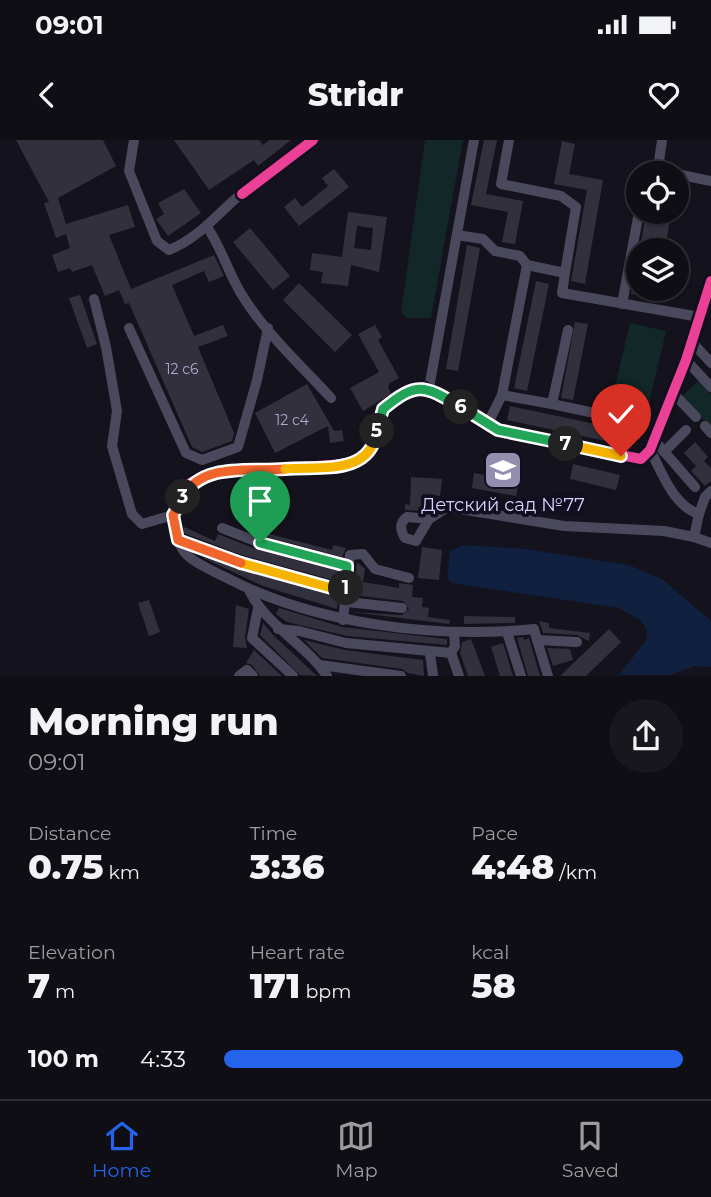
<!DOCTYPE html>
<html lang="en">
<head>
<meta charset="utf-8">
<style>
	:root { --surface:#0f0e15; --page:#18171e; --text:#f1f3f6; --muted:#9b9ca0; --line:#2f2e34; --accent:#2563eb }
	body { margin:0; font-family:Montserrat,sans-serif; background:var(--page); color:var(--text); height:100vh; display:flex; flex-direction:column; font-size:26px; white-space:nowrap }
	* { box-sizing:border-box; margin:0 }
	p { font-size:23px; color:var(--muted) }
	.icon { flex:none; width:38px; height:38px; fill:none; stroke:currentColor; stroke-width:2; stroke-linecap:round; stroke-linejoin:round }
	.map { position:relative; height:536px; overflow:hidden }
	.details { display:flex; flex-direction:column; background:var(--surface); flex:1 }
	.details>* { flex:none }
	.buttons { position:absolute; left:626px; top:21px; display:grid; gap:14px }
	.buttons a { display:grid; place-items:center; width:63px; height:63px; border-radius:50%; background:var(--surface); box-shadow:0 2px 5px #0004,0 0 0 2px var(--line); font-size:35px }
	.pin { position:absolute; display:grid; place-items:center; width:60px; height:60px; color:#fff; margin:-72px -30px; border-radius:50% 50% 50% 0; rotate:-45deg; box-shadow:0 0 7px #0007 }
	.pin .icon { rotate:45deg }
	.km { position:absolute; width:35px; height:35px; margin:-18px; border-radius:50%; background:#222; color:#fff; font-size:19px; line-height:35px; text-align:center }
	.round { display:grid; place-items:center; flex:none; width:74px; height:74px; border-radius:37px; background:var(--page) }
	.overview { display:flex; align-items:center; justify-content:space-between; height:119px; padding:0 28px }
	h1 { font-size:38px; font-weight:800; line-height:52px }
	.stats { display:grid; grid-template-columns:repeat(3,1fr); gap:10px; height:119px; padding:7px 28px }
	.stats div { display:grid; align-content:center }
	.stats b { font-size:35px; font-weight:800 }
	.stats small { font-size:19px; font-weight:400 }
	.stats p { font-size:19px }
	ul { padding:0 28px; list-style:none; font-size:23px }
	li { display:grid; grid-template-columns:112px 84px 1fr; align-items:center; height:52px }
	li i { height:18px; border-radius:9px; background:var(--accent) }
	.status { display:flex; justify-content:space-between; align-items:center; height:49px; padding:0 35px; background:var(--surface); direction:ltr }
	.status svg { height:19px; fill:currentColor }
	header { display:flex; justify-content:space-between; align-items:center; height:91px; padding:0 28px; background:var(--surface); font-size:32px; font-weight:800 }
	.tabs { display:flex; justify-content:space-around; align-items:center; height:98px; border-top:2px solid var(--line); background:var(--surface); font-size:19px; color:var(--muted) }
	.tabs a { display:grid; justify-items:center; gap:4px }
	.tabs .active { color:var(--accent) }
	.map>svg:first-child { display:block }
	.green { fill:#122728 }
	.water { fill:#10203f }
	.building { fill:#33303e; fill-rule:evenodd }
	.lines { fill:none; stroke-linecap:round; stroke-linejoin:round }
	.minor { stroke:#4a485c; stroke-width:10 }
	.cycleway-casing { stroke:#120e20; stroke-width:15 }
	.cycleway { stroke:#ea4096; stroke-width:10 }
	.split-1-casing { stroke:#fff; stroke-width:14 }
	.split-2-casing { stroke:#fff; stroke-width:14 }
	.split-3-casing { stroke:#fff; stroke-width:14 }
	.split-4-casing { stroke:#fff; stroke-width:14 }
	.split-5-casing { stroke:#fff; stroke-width:14 }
	.split-6-casing { stroke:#fff; stroke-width:14 }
	.split-7-casing { stroke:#fff; stroke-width:14 }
	.split-8-casing { stroke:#fff; stroke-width:14 }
	.split-1 { stroke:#22a559; stroke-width:9 }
	.split-2 { stroke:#f5b400; stroke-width:9 }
	.split-3 { stroke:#f0652b; stroke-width:9 }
	.split-4 { stroke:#f0652b; stroke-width:9 }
	.split-5 { stroke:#f5b400; stroke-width:9 }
	.split-6 { stroke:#22a559; stroke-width:9 }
	.split-7 { stroke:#22a559; stroke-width:9 }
	.split-8 { stroke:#f5b400; stroke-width:9 }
	.labels { text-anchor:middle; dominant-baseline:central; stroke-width:7; stroke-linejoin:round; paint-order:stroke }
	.number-label { font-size:14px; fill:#afa9cc }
	.poi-label { font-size:18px; fill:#d8d1fc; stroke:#120e20 }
</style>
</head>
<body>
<div class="status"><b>09:01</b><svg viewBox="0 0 49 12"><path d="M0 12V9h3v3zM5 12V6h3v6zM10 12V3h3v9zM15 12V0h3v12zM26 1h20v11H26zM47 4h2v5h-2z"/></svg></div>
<header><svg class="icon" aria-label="back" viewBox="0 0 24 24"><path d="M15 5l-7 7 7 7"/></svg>Stridr<svg class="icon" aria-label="heart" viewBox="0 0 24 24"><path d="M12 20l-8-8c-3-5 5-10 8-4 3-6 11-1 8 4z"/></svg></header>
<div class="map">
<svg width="711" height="536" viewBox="0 0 711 536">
	<rect width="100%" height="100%" fill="#14121c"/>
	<g class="green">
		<path d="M425,0H463L431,178H406L401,172Z"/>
		<path d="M630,183L666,191L646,276L610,267Z"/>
		<path d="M698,241L711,254V287L681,257Z"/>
	</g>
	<path class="water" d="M464,405L526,409L629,425L662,439L711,481V527L695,526L670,535H619L647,499V489L640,480L619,468L451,443L447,438L450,411Z"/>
	<g class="building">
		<path d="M16,0H103L116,26L58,58L66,84L128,65L135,87L109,95L131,149L214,115L224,136L209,142L204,131L172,145L194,196L223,185L228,196L198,207L234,293L232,301L202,312L192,307L129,163L125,164L119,150L105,156L92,125L72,132L70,128L58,132L52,115L70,108L66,94L56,98L44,63L49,62Z"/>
		<path d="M174,0H259L263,5L269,0H291L258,26L254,20L209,50Z"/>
		<path d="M484,0H497L486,54L523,61L515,104L502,102L508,72L471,65Z"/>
		<path d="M562,1L575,4L569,34L603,40L585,144L571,141L587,50L554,44Z"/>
		<path d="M334,29L349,47L299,86L284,67L295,58L302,67L328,46L322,38Z"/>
		<path d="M184,49L201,73L168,96L156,79L164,74L158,63Z"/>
		<path d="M348,72L387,77L379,132L351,125L348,146L321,143L323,132L310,130L312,113L342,117ZM357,86L373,88L371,110L354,108Z"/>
		<path d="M646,72H678L677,79L670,78L665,110H640Z"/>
		<path d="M250,88L290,136L273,150L233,102Z"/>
		<path d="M467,105L480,108L458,231L446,229Z"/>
		<path d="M638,121L639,149H659L657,158L631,154Z"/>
		<path d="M536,141L549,144L527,251L514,248Z"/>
		<path d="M299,143L352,195L335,212L283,160Z"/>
		<path d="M80,155L97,204L87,208L69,158Z"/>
		<path d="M575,182L588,184L573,260L561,258Z"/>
		<path d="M375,185L382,197L378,200L399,238L390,243L388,247L391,254L363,271L350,248L379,232L358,194Z"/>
		<path d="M307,244L334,291L342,290L344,301L330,303L328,286L275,313L255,273Z"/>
		<path d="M510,266L609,287L606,301L507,280Z"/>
		<path d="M695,302L708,317L704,321L711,328V341L705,346L691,331L696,326L684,313Z"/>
		<path d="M573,324L620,335L616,350L570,339Z"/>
		<path d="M474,333L519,341L516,356L472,348Z"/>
		<path d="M411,337L442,339L440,356L423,354L422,371L405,370V364L410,365Z"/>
		<path d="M184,387L215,401L218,394L258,410L341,432L340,442L242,415L183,393Z"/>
		<path d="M265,393L332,410L333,405L346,408L342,417L264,396Z"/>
		<path d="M422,407L442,410L439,440L418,438Z"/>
		<path d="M201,417L338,457L337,469L263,446Z"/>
		<path d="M357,422L365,429L363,442L399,448V443L413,445L412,457L423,458L422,467L429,468L428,477L450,480L449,484L351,472L402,475L409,469L403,461L353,455Z"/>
		<path d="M149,460L160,492L149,496L138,463Z"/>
		<path d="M236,465L249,469L245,497L247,508L233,507Z"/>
		<path d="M279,468L342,487L447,499V505L347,496L287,482L276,474Z"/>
		<path d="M464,476L515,477V483L464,484Z"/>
		<path d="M539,481L549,483V488L590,493L589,501L577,495L543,493Z"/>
		<path d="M263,483L273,495L317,536L300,535L260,495Z"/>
		<path d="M609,489L621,502L586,536H560Z"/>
		<path d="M523,497L524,500L529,498L540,536H528L517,498Z"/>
		<path d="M471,499L485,536H468L460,513L462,502Z"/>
		<path d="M304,500L345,510L423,520L424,536L408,533L402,529L322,518Z"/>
		<path d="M503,503L513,536H500L491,507Z"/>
		<path d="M547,508L570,509L573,520L553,526Z"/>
		<path d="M254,510L282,536H260L252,525L246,523Z"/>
	</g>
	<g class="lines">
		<g class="minor">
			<path d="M134,0L129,31L157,101L169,110C199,98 217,74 242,53C265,34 290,18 313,0"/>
			<path d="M509,0L501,44L561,56L576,67L565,133"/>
			<path d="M658,29L662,0"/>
			<path d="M648,33L653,29L676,33"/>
			<path d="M677,34L711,41"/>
			<path d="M207,87C221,107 227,129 239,150C262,190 300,224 331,258"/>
			<path d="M457,95L483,99L495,111L520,116L527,125L565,133L562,153L700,177"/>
			<path d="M94,159L106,207L117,271L112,306L132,374L142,384L173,375"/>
			<path d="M622,164L639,72"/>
			<path d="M129,188L186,313L202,320L238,307L257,240L268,188"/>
			<path d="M692,202L711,223"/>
			<path d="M686,220L711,247"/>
			<path d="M429,248L474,0"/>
			<path d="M673,253L696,277"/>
			<path d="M502,255L552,264L568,190"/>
			<path d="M552,264L599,274"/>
			<path d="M488,283L502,255L527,125"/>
			<path d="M705,286L711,293"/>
			<path d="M654,300L695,347"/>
			<path d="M650,310C662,332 673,366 699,374L705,357L711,351"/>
			<path d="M664,312L686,290"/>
			<path d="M699,374L694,397L711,403"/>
			<path d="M173,375L190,343L208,334L357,323L374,306L383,269L410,250L422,247L498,290L641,319L650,310L686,220L711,141"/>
			<path d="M173,375C174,389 177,405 187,415C196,424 213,431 225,437C314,484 434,499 534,489L537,500L577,502"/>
			<path d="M429,379L416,401L405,398C400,390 399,383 407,377L429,379L448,367L564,386L664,391L694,397"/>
			<path d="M222,388L260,403L347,426"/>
			<path d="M178,399L240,422L346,452"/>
			<path d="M249,450C267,487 305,503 327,536"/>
			<path d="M347,462L402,468"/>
			<path d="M258,468L252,498L293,536"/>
			<path d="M343,480L350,415L363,414L375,429L409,438"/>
			<path d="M278,489L299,491L346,503L451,513L459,536"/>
			<path d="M507,492L521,536"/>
			<path d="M537,500L548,536"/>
			<path d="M451,513L455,506L454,492"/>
			<path d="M430,514L433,535"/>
			<path d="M320,525L401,536"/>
			<path d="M239,536L247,530L253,536"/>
		</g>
		<defs>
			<g id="cycleway">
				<path d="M242,54L313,0"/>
				<path d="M173,375L190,343L208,334L357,323L374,306L383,269L410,250L422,247L498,290L641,319L650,310L686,220L711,141"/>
			</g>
		</defs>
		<use href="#cycleway" class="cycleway-casing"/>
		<use href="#cycleway" class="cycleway"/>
	</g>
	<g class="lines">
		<defs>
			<path id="split-1" d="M260,403L347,426L346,448"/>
			<path id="split-2" d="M241,423L346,452V448"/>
			<path id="split-3" d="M183,357L173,375L178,400L241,423"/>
			<path id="split-4" d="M183,357C202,322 250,332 285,329"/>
			<path id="split-5" d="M285,329C321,326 370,336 377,291"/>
			<path id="split-6" d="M377,291L383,269C418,240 425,246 461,267"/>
			<path id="split-7" d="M461,267L498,290L566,304"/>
			<path id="split-8" d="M566,304L621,316"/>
		</defs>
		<use href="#split-1" class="split-1-casing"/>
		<use href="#split-2" class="split-2-casing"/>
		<use href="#split-3" class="split-3-casing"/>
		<use href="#split-4" class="split-4-casing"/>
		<use href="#split-5" class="split-5-casing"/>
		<use href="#split-6" class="split-6-casing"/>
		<use href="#split-7" class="split-7-casing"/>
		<use href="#split-8" class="split-8-casing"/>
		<use href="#split-1" class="split-1"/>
		<use href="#split-2" class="split-2"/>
		<use href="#split-3" class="split-3"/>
		<use href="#split-4" class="split-4"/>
		<use href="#split-5" class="split-5"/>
		<use href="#split-6" class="split-6"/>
		<use href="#split-7" class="split-7"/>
		<use href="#split-8" class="split-8"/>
	</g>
	<defs>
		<symbol id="school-square" viewBox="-11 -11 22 22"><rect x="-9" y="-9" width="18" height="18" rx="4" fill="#938eae" stroke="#120e20"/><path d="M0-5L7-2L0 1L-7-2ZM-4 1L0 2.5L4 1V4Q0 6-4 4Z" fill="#fff"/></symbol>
	</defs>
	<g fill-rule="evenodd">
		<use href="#school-square" x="481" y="308" width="44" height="44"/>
	</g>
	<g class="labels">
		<g class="number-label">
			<text x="182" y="229">12 с6</text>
			<text x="292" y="280">12 с4</text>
		</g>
		<g class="poi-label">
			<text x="503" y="365">Детский сад №77</text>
		</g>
	</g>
</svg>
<div class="buttons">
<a><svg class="icon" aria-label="locate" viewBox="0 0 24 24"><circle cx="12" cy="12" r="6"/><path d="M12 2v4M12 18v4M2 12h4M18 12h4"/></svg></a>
<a><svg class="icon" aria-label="layers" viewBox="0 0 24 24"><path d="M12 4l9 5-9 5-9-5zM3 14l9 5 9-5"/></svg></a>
</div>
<div class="pin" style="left:260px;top:403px;background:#1e9e55"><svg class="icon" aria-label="arrive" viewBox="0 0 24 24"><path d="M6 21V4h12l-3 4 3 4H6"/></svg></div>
<div class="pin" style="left:621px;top:316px;background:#d93025"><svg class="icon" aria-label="check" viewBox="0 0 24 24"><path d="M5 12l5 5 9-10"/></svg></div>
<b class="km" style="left:346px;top:448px">1</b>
<b class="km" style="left:183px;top:357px">3</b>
<b class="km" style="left:377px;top:291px">5</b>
<b class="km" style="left:461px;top:267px">6</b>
<b class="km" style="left:566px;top:304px">7</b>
</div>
<section class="details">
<div class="overview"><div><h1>Morning run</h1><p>09:01</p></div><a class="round"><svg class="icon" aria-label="share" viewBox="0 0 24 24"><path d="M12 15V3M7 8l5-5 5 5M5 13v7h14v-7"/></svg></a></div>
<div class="stats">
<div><p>Distance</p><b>0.75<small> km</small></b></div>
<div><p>Time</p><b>3:36</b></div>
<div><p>Pace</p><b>4:48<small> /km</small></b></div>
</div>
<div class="stats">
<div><p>Elevation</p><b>7<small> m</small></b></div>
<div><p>Heart rate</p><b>171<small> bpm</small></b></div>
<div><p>kcal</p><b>58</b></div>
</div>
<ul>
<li><b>100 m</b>4:33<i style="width:100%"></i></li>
</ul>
</section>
<nav class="tabs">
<a class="active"><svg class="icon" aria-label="home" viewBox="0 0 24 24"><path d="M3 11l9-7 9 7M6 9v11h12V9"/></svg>Home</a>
<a><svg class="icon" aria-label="map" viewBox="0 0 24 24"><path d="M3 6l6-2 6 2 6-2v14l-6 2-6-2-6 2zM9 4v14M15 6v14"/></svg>Map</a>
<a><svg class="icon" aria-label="saved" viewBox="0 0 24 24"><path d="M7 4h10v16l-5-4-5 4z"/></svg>Saved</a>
</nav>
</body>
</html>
